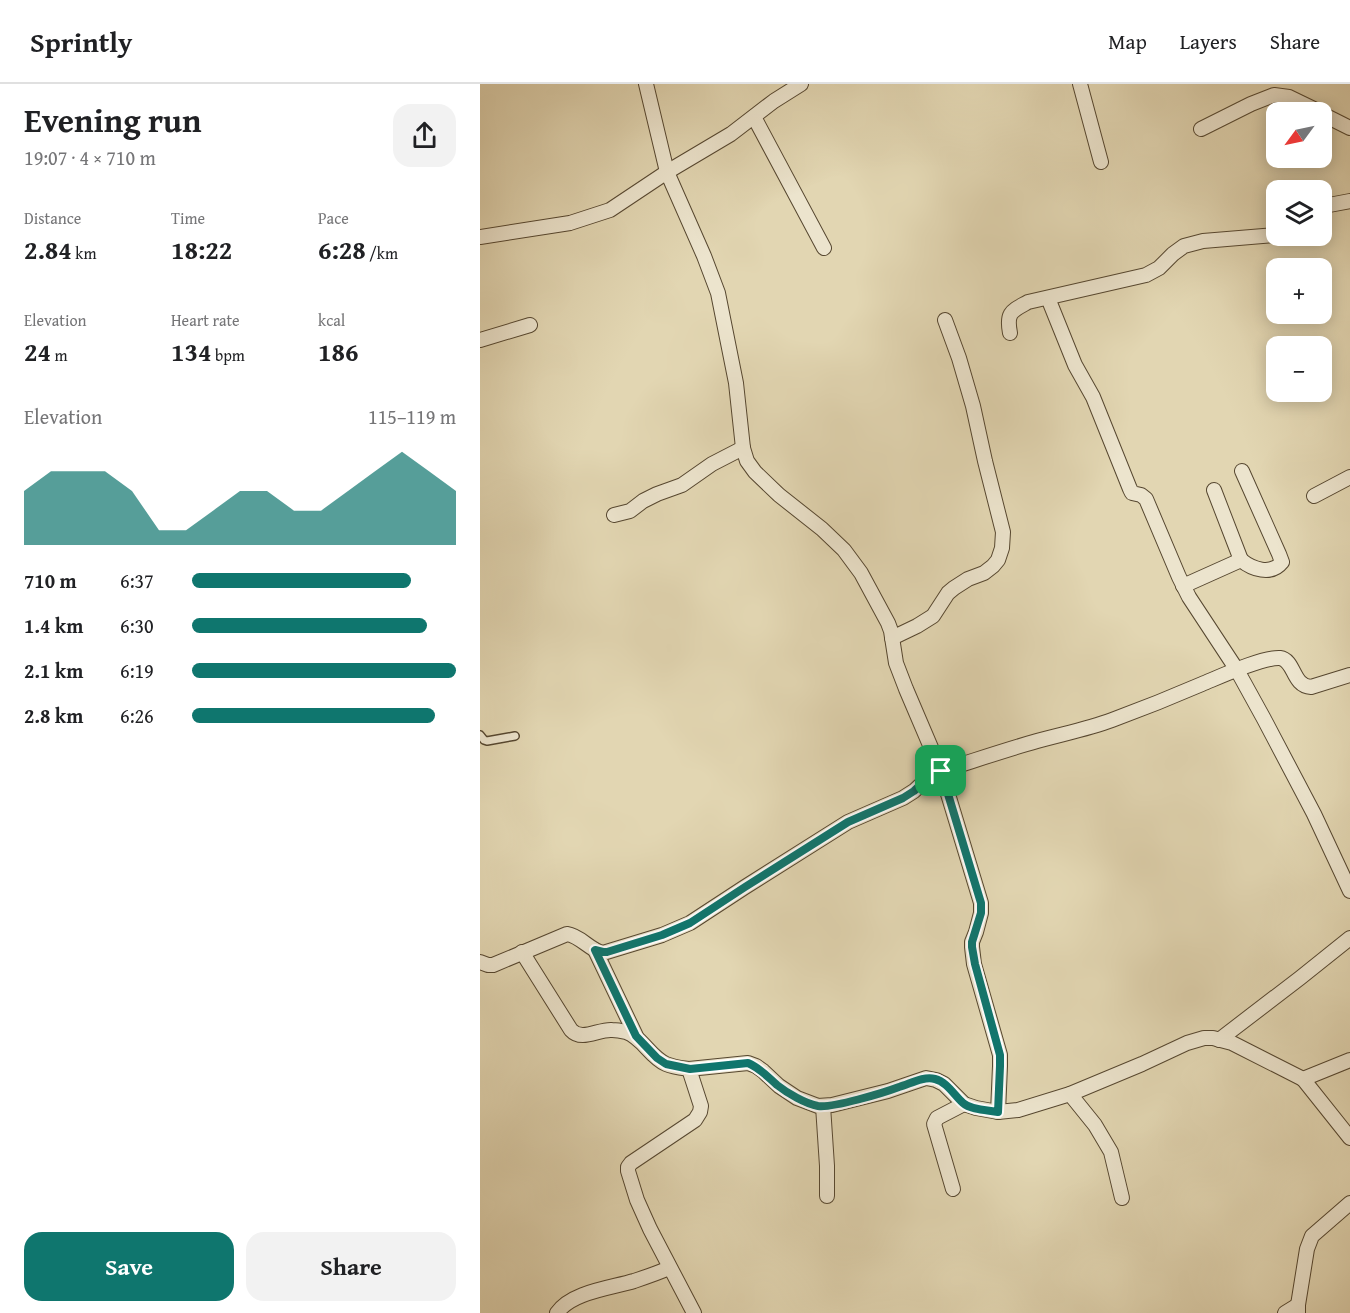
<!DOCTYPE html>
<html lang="en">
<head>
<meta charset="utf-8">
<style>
	:root { --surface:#fff; --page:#f2f2f2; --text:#202124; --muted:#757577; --line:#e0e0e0; --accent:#0f766e }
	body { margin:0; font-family:"Gentium Book Plus",serif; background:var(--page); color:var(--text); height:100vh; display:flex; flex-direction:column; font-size:22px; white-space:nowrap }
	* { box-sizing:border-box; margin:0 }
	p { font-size:20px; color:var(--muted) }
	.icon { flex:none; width:33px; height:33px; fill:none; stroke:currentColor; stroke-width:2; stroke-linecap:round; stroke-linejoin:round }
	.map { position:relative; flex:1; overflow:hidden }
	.panel { display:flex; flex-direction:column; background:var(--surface); width:480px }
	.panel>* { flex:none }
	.needle { width:39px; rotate:237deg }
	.fabs { position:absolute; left:786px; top:18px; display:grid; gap:12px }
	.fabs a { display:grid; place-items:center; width:66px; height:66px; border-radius:12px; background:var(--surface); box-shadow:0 3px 15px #0003; font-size:30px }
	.pin { position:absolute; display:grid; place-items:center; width:51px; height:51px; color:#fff; margin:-26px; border-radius:12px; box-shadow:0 3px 9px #0006 }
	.round { display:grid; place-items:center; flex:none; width:63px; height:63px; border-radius:18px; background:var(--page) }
	.overview { display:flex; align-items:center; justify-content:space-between; height:102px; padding:0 24px }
	h1 { font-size:33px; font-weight:800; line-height:45px }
	.metrics { display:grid; grid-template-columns:repeat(3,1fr); gap:9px; height:102px; padding:6px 24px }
	.metrics div { display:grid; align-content:center }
	.metrics b { font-size:26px; font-weight:800 }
	.metrics small { font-size:16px; font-weight:400 }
	.metrics p { font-size:16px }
	.chart { height:168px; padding:12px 24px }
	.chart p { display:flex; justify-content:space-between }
	.chart svg { width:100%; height:108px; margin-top:6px; fill:var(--accent); opacity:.7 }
	.action { display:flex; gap:12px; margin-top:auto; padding:12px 24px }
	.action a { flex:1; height:69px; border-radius:18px; background:var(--accent); color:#fff; font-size:24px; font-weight:800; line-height:69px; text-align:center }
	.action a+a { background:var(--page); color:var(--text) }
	ul { padding:0 24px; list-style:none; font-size:20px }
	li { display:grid; grid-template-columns:96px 72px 1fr; align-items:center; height:45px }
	li i { height:15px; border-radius:8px; background:var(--accent) }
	header { display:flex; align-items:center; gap:36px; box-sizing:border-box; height:84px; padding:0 30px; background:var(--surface); border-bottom:2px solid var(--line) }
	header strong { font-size:28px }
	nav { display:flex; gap:33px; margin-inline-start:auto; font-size:21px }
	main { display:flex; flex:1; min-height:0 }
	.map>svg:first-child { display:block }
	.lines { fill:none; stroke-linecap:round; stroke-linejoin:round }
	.lane-casing { stroke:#564730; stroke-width:10 }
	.street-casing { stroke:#564730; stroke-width:16 }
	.lane { stroke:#ece4cd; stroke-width:7 }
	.street { stroke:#ece4cd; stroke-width:14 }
	.route-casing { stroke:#fff; stroke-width:12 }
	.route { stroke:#0f766e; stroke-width:8 }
</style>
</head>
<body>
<header>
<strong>Sprintly</strong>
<nav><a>Map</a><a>Layers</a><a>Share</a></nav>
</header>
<main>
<section class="panel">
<div class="overview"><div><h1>Evening run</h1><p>19:07 · 4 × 710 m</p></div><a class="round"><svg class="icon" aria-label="share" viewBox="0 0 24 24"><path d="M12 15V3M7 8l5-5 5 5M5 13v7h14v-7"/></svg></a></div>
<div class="metrics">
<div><p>Distance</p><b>2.84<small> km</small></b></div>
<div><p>Time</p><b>18:22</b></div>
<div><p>Pace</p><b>6:28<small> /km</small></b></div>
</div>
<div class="metrics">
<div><p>Elevation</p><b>24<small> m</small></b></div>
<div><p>Heart rate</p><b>134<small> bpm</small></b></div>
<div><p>kcal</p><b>186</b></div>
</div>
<div class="chart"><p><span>Elevation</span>115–119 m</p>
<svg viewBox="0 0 160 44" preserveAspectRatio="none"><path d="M0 44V22L10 14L20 14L30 14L40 22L50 38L60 38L70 30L80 22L90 22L100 30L110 30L120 22L130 14L140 6L150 14L160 22V44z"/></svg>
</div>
<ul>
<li><b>710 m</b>6:37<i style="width:83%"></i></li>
<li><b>1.4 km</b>6:30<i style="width:89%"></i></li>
<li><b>2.1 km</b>6:19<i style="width:100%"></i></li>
<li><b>2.8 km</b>6:26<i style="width:92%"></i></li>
</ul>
<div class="action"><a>Save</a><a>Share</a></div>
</section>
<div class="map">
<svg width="870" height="1229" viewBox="0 0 870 1229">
	<rect width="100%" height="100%" fill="#e2d6b2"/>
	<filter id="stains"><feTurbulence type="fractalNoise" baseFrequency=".00333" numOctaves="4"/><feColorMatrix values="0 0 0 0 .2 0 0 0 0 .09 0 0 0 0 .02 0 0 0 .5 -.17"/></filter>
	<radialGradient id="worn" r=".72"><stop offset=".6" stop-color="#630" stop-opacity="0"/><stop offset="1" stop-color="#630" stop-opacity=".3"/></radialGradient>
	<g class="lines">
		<defs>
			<path id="lane" d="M0,651L4,656L7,657L35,652"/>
			<g id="street">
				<path d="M166,0L187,88L224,172L238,209L256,299L263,364L267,377L275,388L299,411L342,445L364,466L381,489L408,539L411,547L416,579L426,605L461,687L501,819V829L496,848L492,858V863L494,880L520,971V982L518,1028"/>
				<path d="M600,0L621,78"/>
				<path d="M842,30L870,44"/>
				<path d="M274,33L344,164"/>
				<path d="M721,45L771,20L794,11L809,13L840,28"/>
				<path d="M842,126L849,121L870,117"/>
				<path d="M0,153L90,139L130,126L187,88L251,50L294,17L321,0"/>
				<path d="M568,214L595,281L613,313L650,405L652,409L661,411L666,415L699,493L709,513L757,586L784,635L834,730L870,807"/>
				<path d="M530,249C526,228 532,227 548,218L666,191L679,184L693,170L704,162L723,157L796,151"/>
				<path d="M0,256L50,241"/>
				<path d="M834,412L870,393"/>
				<path d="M134,431L150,427L163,417L177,410L202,401L232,380L263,364"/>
				<path d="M761,476C772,485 791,492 802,478L799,470L762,387"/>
				<path d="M703,502L761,476L734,406"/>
				<path d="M412,554L437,542L453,532L468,509L474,504L488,495L504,489L513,482L518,476L522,464L523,448L505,377L493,322L479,274L465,236"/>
				<path d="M115,866L156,952"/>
				<path d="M42,868L91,946C102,958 118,945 132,946C136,946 142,947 146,948C163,954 170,973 186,980C193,983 202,984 209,985"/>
				<path d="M0,878L8,881H13L87,850C101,852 109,866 123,869L182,851L210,839L265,803L368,738L423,714L434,707L449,693L461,687C493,677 525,666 557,657C582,650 608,645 632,636C662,625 692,613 722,600C739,593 782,573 800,574C815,576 812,602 831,603L870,591"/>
				<path d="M739,956L820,894L870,854"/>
				<path d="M870,976L823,995L870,1054"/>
				<path d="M590,1010L615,1041L631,1068L642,1114"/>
				<path d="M343,1022L347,1082V1112"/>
				<path d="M473,1105L454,1040L457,1034L484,1020"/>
				<path d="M77,1229C91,1208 131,1204 154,1197C166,1193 178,1189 189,1184"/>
				<path d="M214,1229L170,1145L157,1116L148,1087V1083L151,1079L215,1036L220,1028L221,1022L209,985L268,979L276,982L283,987L299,1002L317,1014L338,1022L352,1021L408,1007L446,994L456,996L464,1000L484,1020L496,1024L518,1028L538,1026L590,1010L662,980L707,959L724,954H733L752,959L823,995"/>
				<path d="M805,1229L818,1221"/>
				<path d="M818,1229V1221L827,1165L832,1152L870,1119"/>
			</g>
		</defs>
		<use href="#lane" class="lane-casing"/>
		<use href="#street" class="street-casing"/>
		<use href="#lane" class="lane"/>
		<use href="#street" class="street"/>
	</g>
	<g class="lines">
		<defs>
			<path id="route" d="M461,687L501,819V829L492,858V863L495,880L520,971V982L518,1028C507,1026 491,1026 483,1019C474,1011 467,998 455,995C443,992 430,1000 419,1003C403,1009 353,1024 338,1022C326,1020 307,1009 297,1001C288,993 280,984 268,979L210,985L186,980L177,974L156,952L115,866L123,868H127L182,851L210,839L265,803L368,738L423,714L434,707L449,693Z"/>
		</defs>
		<use href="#route" class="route-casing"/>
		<use href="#route" class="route"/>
	</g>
	<rect width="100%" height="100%" filter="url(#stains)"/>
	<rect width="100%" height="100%" fill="url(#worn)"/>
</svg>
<div class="fabs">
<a><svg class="needle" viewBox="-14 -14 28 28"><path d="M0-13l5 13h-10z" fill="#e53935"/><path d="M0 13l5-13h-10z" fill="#757577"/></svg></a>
<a><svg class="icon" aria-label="layers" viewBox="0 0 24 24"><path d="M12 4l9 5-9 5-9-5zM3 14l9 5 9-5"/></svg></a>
<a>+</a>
<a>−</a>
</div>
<div class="pin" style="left:461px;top:687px;background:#1e9e55"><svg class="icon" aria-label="arrive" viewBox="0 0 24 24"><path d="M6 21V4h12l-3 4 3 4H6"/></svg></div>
</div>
</main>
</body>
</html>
